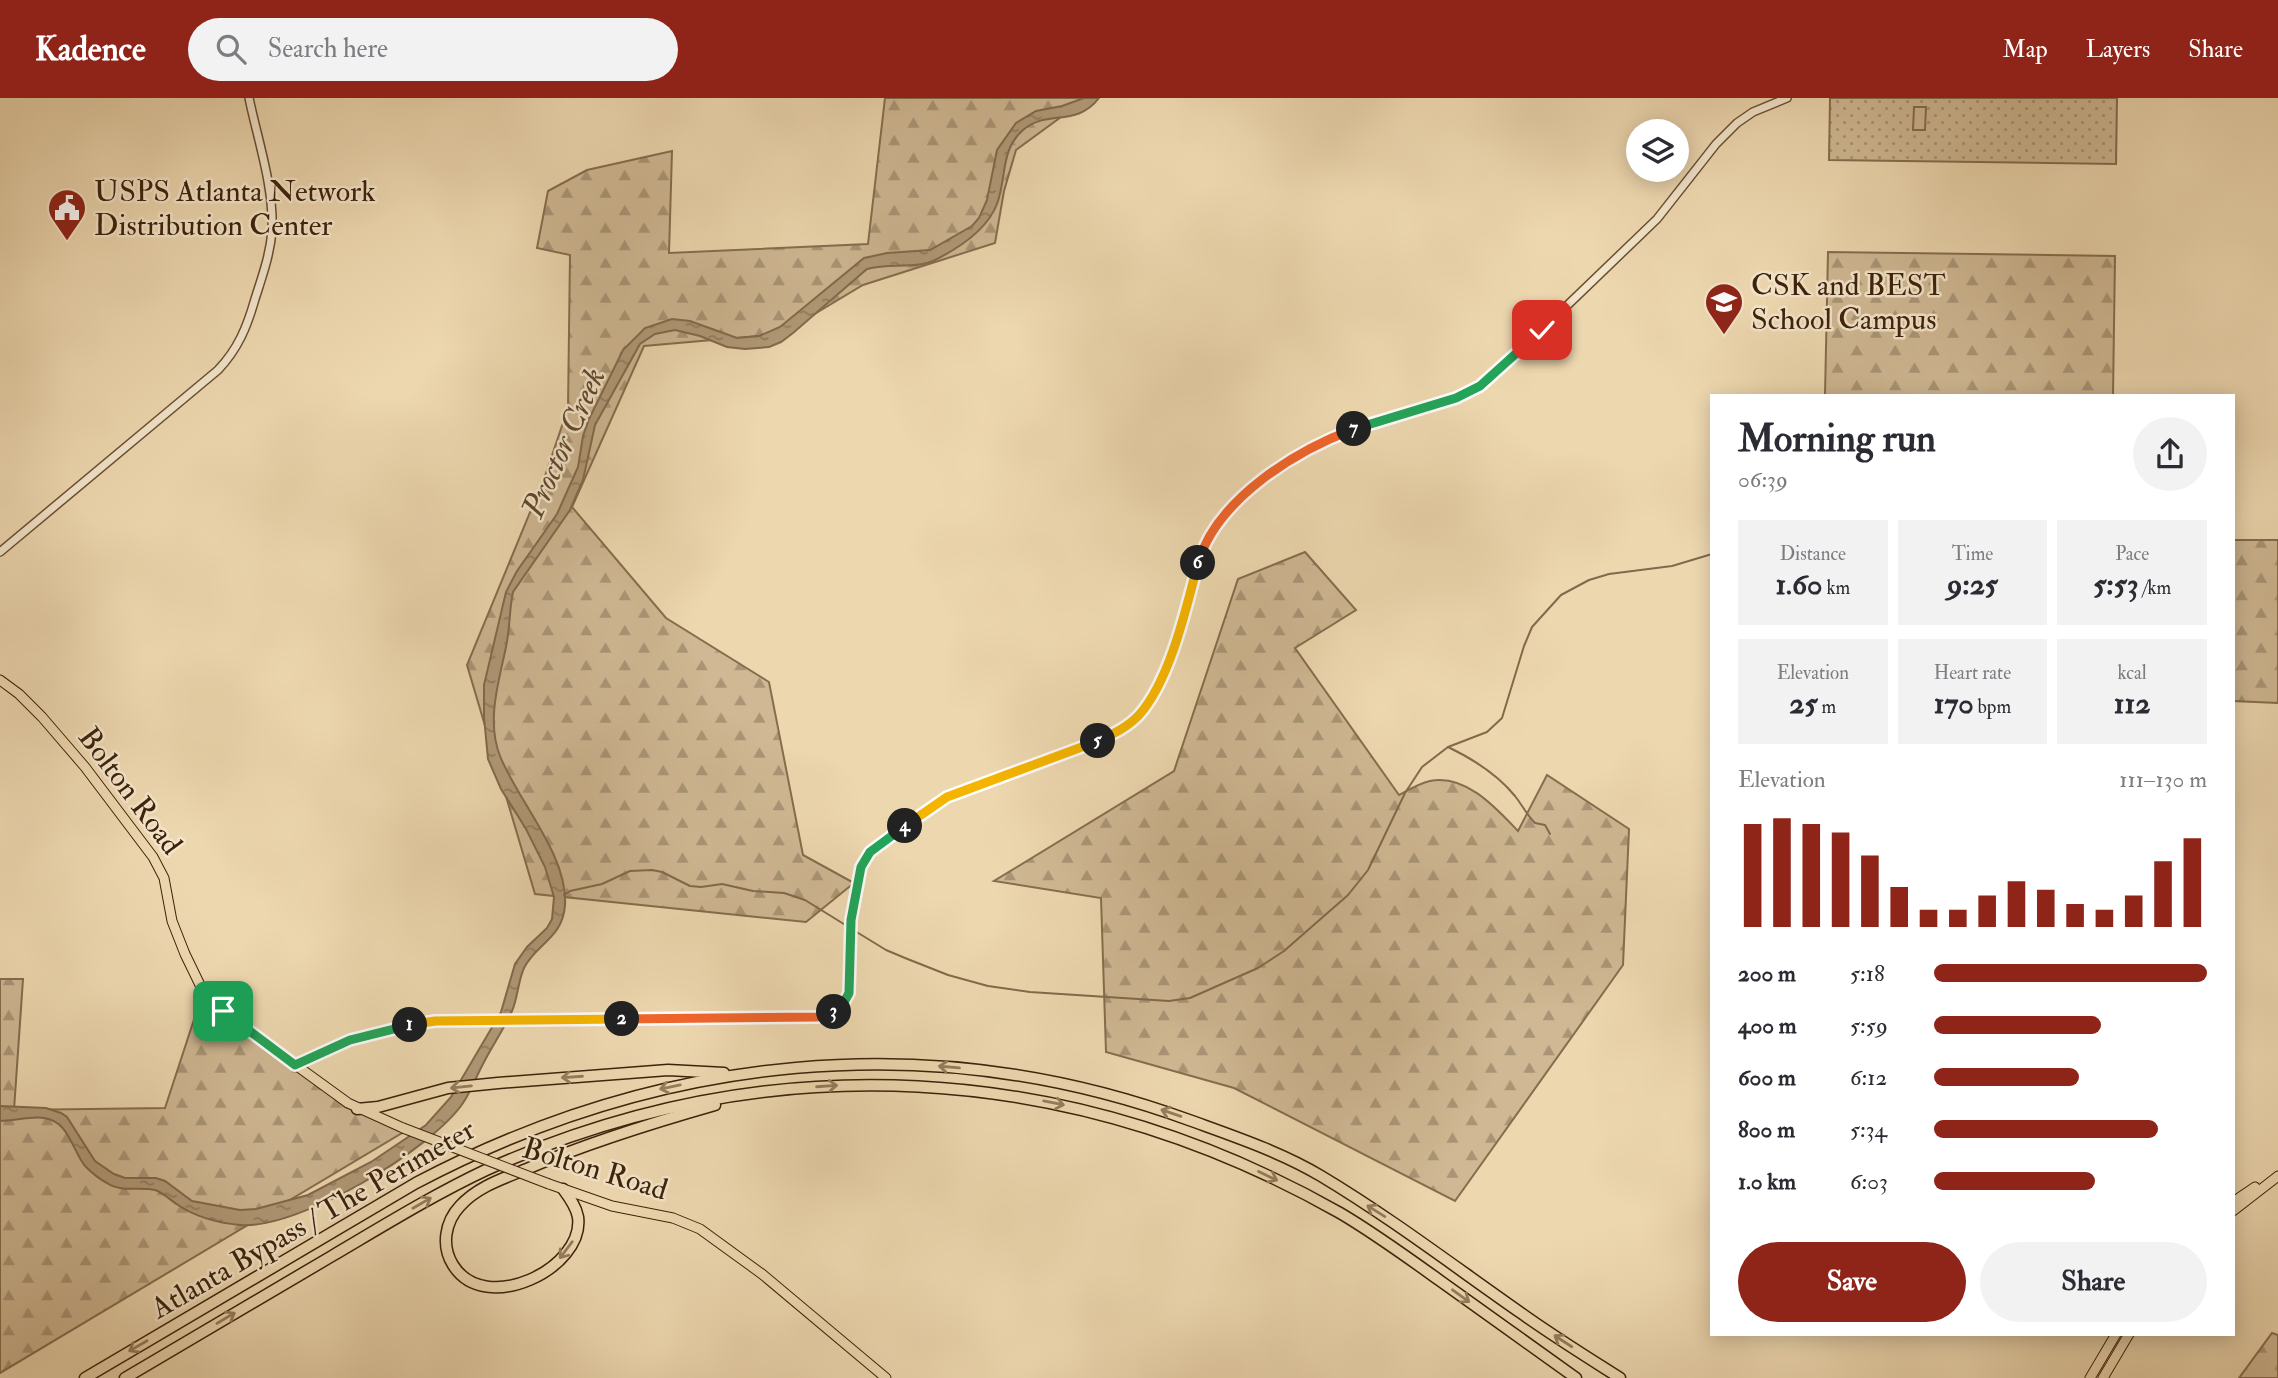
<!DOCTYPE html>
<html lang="en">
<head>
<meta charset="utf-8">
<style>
	:root { --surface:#fff; --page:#f2f2f3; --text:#2b2b33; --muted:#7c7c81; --accent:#8f2418 }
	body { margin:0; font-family:"IM FELL Double Pica",serif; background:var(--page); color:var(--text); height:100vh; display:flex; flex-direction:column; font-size:26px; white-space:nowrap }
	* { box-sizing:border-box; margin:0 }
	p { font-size:23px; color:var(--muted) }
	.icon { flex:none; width:38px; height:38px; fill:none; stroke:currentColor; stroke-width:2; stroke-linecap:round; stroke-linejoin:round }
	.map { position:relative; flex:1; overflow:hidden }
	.drawer { position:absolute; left:1710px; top:296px; width:525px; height:942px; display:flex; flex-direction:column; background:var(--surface); border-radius:0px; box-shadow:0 4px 18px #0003 }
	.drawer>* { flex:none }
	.controls { position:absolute; left:1626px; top:21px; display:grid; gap:14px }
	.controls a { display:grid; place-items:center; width:63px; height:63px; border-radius:50%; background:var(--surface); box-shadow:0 4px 18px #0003; font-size:35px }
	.pin { position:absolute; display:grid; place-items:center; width:60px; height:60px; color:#fff; margin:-30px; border-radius:14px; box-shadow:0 4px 10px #0006 }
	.km { position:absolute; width:35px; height:35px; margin:-18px; border-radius:50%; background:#222; color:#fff; font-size:19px; line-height:35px; text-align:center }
	.round { display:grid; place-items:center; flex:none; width:74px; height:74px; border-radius:37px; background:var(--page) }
	.summary { display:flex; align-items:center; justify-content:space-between; height:119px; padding:0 28px }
	h1 { font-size:38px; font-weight:700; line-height:52px }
	.stats { display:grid; grid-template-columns:repeat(3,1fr); gap:10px; height:119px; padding:7px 28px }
	.stats div { display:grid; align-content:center; border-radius:0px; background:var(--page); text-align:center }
	.stats b { font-size:30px; font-weight:700 }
	.stats small { font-size:19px; font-weight:400 }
	.stats p { font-size:19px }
	.chart { height:196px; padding:14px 28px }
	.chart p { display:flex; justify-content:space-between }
	.chart svg { width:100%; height:126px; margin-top:7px; stroke:var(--accent); stroke-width:6 }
	.button { display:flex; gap:14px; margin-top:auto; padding:14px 28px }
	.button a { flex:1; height:80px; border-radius:42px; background:var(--accent); color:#fff; font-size:28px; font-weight:700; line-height:80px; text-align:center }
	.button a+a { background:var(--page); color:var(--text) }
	ul { padding:0 28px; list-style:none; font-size:23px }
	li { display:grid; grid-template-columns:112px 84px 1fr; align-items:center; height:52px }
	li i { height:18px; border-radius:9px; background:var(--accent) }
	header { display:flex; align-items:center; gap:42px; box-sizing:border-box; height:98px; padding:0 35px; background:var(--accent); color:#fff }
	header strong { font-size:33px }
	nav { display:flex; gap:38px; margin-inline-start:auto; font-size:24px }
	.search { width:490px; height:63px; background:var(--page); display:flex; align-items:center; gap:18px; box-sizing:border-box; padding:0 24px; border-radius:38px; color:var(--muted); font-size:26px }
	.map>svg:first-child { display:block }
	.grass { fill:url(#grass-dots); stroke:#866d4e; stroke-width:2 }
	.forest { fill:url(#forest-firs); stroke:#866d4e; stroke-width:2 }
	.garden { fill:#cfb893; stroke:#866d4e; stroke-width:2 }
	.water { fill:url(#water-ripples); stroke:#83694b; stroke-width:2 }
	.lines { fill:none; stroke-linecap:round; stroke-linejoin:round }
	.stream { stroke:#83694b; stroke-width:2 }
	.minor-casing { stroke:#694f33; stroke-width:10 }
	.major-casing { stroke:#3d220a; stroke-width:11 }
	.highway-casing { stroke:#3d220a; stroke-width:13 }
	.minor { stroke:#f3e5cb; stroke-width:7 }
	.major { stroke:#edd7af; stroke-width:9 }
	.highway { stroke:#edd7af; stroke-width:10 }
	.major-bridge-casing { stroke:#3d220a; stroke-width:11; stroke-linecap:butt }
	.major-bridge { stroke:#edd7af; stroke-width:9 }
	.oneway { stroke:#957c5c }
	.split-1-casing { stroke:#fff; stroke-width:14 }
	.split-2-casing { stroke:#fff; stroke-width:14 }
	.split-3-casing { stroke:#fff; stroke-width:14 }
	.split-4-casing { stroke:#fff; stroke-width:14 }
	.split-5-casing { stroke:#fff; stroke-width:14 }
	.split-6-casing { stroke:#fff; stroke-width:14 }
	.split-7-casing { stroke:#fff; stroke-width:14 }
	.split-8-casing { stroke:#fff; stroke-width:14 }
	.split-1 { stroke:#22a559; stroke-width:9 }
	.split-2 { stroke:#f5b400; stroke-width:9 }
	.split-3 { stroke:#f0652b; stroke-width:9 }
	.split-4 { stroke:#22a559; stroke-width:9 }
	.split-5 { stroke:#f5b400; stroke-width:9 }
	.split-6 { stroke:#f5b400; stroke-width:9 }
	.split-7 { stroke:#f0652b; stroke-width:9 }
	.split-8 { stroke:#22a559; stroke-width:9 }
	.labels { text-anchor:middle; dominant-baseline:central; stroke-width:5; stroke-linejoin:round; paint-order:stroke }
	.poi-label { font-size:30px; fill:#3d220a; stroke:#f3e5cb; text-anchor:start }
	.street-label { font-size:30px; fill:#3d220a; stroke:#f3e5cb }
	.water-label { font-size:32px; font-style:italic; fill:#60462b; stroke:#f3e5cb }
</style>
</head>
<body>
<header>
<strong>Kadence</strong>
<div class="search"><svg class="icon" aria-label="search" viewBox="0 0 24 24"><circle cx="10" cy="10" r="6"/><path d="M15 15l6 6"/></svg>Search here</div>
<nav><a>Map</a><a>Layers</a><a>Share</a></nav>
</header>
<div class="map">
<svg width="2278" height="1280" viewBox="0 0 2278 1280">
	<defs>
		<pattern id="grass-dots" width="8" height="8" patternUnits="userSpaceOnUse" patternTransform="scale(1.75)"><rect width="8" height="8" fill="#cfb893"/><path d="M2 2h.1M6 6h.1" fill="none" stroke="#a99576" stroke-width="1.8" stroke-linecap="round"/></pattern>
		<pattern id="forest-firs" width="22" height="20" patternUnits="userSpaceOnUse" patternTransform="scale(1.75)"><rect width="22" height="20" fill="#cfb893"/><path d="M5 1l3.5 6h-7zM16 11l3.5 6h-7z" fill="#a99576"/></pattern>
		<pattern id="water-ripples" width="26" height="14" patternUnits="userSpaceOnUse" patternTransform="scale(1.75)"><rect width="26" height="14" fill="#b19977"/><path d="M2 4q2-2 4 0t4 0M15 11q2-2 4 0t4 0" fill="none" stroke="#917c60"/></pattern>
	</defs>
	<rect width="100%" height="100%" fill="#edd7af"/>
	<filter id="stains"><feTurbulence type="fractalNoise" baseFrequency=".00286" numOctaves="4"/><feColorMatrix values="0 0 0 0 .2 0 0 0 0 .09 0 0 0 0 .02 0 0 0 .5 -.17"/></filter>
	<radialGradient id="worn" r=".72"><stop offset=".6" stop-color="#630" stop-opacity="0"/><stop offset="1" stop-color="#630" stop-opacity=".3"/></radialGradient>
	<path class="grass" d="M1830,0H2117L2116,66L1829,62Z"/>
	<g class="forest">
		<path d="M885,0H1087L1016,52L1004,93L995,145L863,187L781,236L644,248L572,409L666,520L769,584L803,757L854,785L806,824L535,796L467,567L545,378L568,310L570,157L537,150L548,93L587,72L672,53L669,155L868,146Z"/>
		<path d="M1828,154L2115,158L2113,297H1825Z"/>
		<path d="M2233,442H2278V605L2233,603Z"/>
		<path d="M1305,454L1356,512L1295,550L1399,697C1408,692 1420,685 1430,683C1466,676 1496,710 1518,733L1547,677L1629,731L1623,867L1455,1103L1234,990L1106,954L1101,800L994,783L1174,673L1238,481Z"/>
		<path d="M0,881H23L14,1012L165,1010L205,888L285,960L345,1009L412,1029L0,1275Z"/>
		<path d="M2272,1235L2278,1237V1280H2239Z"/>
	</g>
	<path class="garden" d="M1914,9H1926L1925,32H1913Z"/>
	<path class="water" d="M1084,0H1099C1076,30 1047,11 1023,32C1000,52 1007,79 997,106C987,132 959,150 935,162C915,172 889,164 867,171L793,235L781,244L769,249L745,251L727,249L700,238L675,232L655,236L640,246L595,327L583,382L570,412L513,494C509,513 510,531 506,549C499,583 486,623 500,658C518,703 568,757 565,807C563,840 536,846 524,870C518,883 518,899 512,913C504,931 492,948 483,966C476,979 471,993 463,1005C431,1052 298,1132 240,1127C218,1125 196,1119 178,1107C170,1102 164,1095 155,1092C139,1088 122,1095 107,1085C99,1081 91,1074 85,1068C72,1052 69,1023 44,1020C30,1018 14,1023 0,1023V1008L46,1010L61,1015L67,1019L95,1063L114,1076L125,1080H156L165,1083L192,1103L240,1112L256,1111L308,1097L371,1064L426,1027L451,999L501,914L515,866L527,849L547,830L552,821L554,799L545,769L526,731L501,691L488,661L484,619V587L506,494L517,473L557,416L578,369L583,338L589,321L623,252L645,230L672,221L690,223L737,240L759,238L780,229L864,160L887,155L930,152L972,128L979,120L987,102L997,52L1016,25L1036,13L1062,8Z"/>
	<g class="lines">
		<g class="stream">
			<path d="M1448,649C1473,661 1497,676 1515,698C1522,707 1527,717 1535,725L1545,727L1550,736"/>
			<path d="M564,797L570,793L602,786L630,773L652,772L662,774L690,788L701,789L722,786L753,793L784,795L805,802L847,828"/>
			<path d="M855,833L886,852L905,860L948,877L988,888L1030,894L1169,903L1190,900L1258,870L1284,853L1348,797L1368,772L1405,695L1422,669L1448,649L1487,634L1502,620L1524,548L1532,529L1561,497L1589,482L1609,476L1672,468L1712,456"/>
		</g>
		<defs>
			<g id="minor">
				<path d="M0,454L218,272C238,251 247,229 255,201C262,179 270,157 272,133C274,89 258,43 249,0"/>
				<path d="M295,967C340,944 384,930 435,924L817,919L830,916L842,908L849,895L851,822L861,769L870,754L947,699L1111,637L1138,619L1148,606L1174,552L1200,460L1211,436L1236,404L1249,392L1296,360L1334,339L1456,300L1480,288L1497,275L1657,121L1716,46L1737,25L1753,14L1787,0"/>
			</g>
			<g id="major">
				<path d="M0,582L19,596L42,619L85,669L153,759L164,780L172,823L185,856L201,889L212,902L231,920L348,1005L403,1030"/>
				<path d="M549,1086L612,1108L673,1120L700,1131L762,1176L886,1280"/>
				<path d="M2233,1104L2255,1089"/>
				<path d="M2233,1113L2278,1078"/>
				<path d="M2090,1280L2116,1236"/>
				<path d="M2103,1280L2129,1236"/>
			</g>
			<g id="highway">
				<path d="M357,1011L378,1009L448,990L498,985L668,972L724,975"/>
				<path d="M563,1091C569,1099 576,1108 578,1119C585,1170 485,1219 453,1167C441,1148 445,1124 460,1108C478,1088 505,1080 529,1070C590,1044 652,1025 715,1007"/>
				<path d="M85,1280L416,1085C659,957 929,927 1189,1022C1233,1038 1281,1054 1321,1078C1391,1120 1455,1169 1521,1215C1553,1238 1587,1259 1620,1280"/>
				<path d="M125,1280C194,1239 263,1198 332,1158C383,1128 433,1097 486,1072C769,945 1070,962 1340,1115C1374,1135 1407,1159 1439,1182C1485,1215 1530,1247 1576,1280"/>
			</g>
		</defs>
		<use href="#minor" class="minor-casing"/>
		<use href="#major" class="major-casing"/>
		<use href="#highway" class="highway-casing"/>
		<use href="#minor" class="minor"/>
		<use href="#major" class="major"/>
		<use href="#highway" class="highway"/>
		<defs>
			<path id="major-bridge" d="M403,1030L549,1086"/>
		</defs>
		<use href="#major-bridge" class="major-bridge-casing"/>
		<use href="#major-bridge" class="major-bridge"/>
	</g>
	<defs><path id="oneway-shaft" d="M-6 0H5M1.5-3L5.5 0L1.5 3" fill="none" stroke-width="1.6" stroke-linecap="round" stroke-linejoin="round" transform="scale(1.75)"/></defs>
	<g class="oneway">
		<use href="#oneway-shaft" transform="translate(949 969) rotate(-175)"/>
		<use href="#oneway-shaft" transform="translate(572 979) rotate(176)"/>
		<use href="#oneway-shaft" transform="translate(827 988) rotate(-4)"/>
		<use href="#oneway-shaft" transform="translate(461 989) rotate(174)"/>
		<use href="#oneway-shaft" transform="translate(670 989) rotate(168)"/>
		<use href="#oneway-shaft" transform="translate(1054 1005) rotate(11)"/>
		<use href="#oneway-shaft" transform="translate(1171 1015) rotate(-161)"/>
		<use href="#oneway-shaft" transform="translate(1268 1078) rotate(26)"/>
		<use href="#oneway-shaft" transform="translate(422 1105) rotate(-30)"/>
		<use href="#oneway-shaft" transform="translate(1376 1113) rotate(-148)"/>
		<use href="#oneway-shaft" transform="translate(566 1152) rotate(127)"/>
		<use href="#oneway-shaft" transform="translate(1461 1198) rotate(36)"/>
		<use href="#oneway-shaft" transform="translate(226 1220) rotate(-31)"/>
		<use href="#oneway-shaft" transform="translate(1563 1243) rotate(-147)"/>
		<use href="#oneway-shaft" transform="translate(138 1248) rotate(150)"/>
	</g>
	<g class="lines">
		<defs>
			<path id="split-1" d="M223,913L295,967L350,942L410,927"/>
			<path id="split-2" d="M410,927L435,923L622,921"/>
			<path id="split-3" d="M622,921L817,919L834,914"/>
			<path id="split-4" d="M834,914L842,908L849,895L851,822L861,769L870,754L905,728"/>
			<path id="split-5" d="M905,728L947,699L1098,643"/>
			<path id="split-6" d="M1098,643C1113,636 1128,629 1139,617C1170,582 1186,511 1198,465"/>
			<path id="split-7" d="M1198,465C1217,401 1295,353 1354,331"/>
			<path id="split-8" d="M1354,331L1456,300L1480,288L1542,232"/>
		</defs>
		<use href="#split-1" class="split-1-casing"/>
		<use href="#split-2" class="split-2-casing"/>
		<use href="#split-3" class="split-3-casing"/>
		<use href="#split-4" class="split-4-casing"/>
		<use href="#split-5" class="split-5-casing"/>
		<use href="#split-6" class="split-6-casing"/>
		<use href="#split-7" class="split-7-casing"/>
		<use href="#split-8" class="split-8-casing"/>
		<use href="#split-1" class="split-1"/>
		<use href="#split-2" class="split-2"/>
		<use href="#split-3" class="split-3"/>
		<use href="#split-4" class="split-4"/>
		<use href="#split-5" class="split-5"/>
		<use href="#split-6" class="split-6"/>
		<use href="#split-7" class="split-7"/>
		<use href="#split-8" class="split-8"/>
	</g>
	<defs>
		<symbol id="civic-pin" viewBox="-11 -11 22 30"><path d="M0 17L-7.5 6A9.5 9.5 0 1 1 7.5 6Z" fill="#8f2418" stroke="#f3e5cb"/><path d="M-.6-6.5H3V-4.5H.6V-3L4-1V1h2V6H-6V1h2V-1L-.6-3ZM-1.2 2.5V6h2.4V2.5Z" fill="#fff"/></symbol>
		<symbol id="school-pin" viewBox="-11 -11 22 30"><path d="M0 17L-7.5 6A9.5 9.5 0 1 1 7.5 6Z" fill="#8f2418" stroke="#f3e5cb"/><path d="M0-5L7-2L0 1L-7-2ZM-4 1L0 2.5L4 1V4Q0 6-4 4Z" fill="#fff"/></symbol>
	</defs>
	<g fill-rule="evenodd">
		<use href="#civic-pin" x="45" y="88" width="44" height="60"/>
		<use href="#school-pin" x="1702" y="182" width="44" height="60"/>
	</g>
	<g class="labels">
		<g class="poi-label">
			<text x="94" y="93">USPS Atlanta Network<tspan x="94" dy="34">Distribution Center</tspan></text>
			<text x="1751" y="187">CSK and BEST<tspan x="1751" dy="34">School Campus</tspan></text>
		</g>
		<g class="street-label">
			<text transform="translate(130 693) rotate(53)">Bolton Road</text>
			<text transform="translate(595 1071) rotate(17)">Bolton Road</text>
			<text transform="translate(313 1121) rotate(-30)">Atlanta Bypass / The Perimeter</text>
		</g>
		<g class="water-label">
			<text transform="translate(564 345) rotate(-66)">Proctor Creek</text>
		</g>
	</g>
	<rect width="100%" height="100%" filter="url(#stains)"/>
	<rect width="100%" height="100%" fill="url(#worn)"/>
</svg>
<div class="controls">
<a><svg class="icon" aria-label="layers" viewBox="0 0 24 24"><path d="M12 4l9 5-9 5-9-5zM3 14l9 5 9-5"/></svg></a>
</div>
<div class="pin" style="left:223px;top:913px;background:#1e9e55"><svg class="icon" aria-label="arrive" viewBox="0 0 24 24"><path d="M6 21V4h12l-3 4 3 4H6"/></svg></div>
<div class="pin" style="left:1542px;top:232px;background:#d93025"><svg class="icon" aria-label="check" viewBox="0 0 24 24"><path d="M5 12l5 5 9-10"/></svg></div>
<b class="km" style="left:410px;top:927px">1</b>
<b class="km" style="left:622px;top:921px">2</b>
<b class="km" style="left:834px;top:914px">3</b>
<b class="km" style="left:905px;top:728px">4</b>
<b class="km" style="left:1098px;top:643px">5</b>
<b class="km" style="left:1198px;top:465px">6</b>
<b class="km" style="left:1354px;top:331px">7</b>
<section class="drawer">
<div class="summary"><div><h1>Morning run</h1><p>06:39</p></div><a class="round"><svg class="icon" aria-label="share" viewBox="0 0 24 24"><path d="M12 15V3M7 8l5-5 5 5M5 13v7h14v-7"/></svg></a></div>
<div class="stats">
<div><p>Distance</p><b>1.60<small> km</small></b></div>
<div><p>Time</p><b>9:25</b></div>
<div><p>Pace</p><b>5:53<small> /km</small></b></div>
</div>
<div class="stats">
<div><p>Elevation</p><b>25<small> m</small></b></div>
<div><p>Heart rate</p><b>170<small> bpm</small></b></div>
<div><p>kcal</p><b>112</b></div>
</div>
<div class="chart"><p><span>Elevation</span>111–130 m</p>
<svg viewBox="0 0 160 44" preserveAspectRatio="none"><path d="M5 44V8M15 44V6M25 44V8M35 44V11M45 44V19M55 44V30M65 44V38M75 44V38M85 44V33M95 44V28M105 44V31M115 44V36M125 44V38M135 44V33M145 44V21M155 44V13"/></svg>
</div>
<ul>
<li><b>200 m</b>5:18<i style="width:100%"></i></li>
<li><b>400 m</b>5:59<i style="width:61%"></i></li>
<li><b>600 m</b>6:12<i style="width:53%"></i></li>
<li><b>800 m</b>5:34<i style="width:82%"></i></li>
<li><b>1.0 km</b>6:03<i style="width:59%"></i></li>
</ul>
<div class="button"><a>Save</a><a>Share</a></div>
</section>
</div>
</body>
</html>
